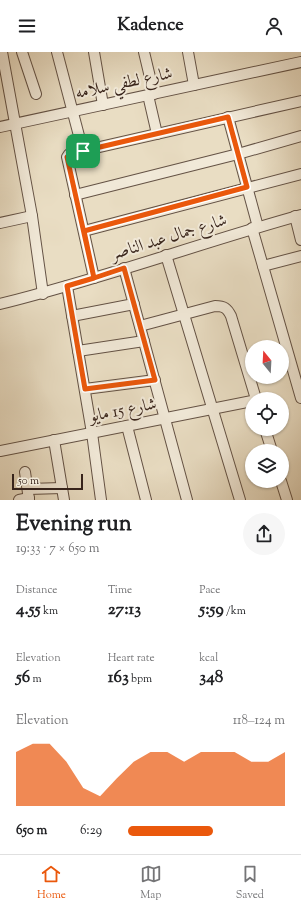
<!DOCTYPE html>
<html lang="en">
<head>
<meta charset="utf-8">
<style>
	:root { --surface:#fff; --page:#f6f6f6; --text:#202124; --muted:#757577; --line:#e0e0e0; --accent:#ea580c }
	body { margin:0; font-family:"Sorts Mill Goudy",Amiri,serif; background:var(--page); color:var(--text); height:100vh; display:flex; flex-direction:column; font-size:15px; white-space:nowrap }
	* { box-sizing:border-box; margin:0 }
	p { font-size:13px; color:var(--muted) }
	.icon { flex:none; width:22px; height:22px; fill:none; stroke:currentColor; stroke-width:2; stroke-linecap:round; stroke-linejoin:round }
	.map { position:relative; height:448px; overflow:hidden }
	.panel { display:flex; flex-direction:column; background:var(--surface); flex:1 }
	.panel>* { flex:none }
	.needle { width:26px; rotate:342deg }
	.tools { position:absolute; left:245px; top:288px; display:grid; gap:8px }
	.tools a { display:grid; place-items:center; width:44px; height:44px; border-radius:50%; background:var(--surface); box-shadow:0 1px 3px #0004; font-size:20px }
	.scale { position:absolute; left:12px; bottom:10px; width:71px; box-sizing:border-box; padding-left:4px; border:2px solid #38241b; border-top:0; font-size:11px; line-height:14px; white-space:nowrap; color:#38241b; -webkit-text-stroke:3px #f1e9d8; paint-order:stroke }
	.pin { position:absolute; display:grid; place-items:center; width:34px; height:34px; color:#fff; margin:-17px; border-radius:8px; box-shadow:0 2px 6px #0006 }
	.round { display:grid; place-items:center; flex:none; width:42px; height:42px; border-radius:21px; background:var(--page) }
	.summary { display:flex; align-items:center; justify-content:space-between; height:68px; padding:0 16px }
	h1 { font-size:22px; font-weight:700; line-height:30px }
	.metrics { display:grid; grid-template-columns:repeat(3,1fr); gap:6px; height:68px; padding:4px 16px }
	.metrics div { display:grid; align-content:center }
	.metrics b { font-size:17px; font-weight:700 }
	.metrics small { font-size:11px; font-weight:400 }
	.metrics p { font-size:11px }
	.chart { height:112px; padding:8px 16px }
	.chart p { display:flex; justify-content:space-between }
	.chart svg { width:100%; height:72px; margin-top:4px; fill:var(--accent); opacity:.7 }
	ul { padding:0 16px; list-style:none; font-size:13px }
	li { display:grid; grid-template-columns:64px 48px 1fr; align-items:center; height:30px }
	li i { height:10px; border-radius:5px; background:var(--accent) }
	header { display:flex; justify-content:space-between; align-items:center; height:52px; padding:0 16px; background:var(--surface); font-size:18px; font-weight:700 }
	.menu { display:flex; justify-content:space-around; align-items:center; height:56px; border-top:1px solid var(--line); background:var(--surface); font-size:11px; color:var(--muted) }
	.menu a { display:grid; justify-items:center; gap:2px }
	.menu .active { color:var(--accent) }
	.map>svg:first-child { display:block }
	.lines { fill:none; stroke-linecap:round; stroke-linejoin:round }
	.street-casing { stroke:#645245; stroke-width:12 }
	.street { stroke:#f1e9d8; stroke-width:10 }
	.route-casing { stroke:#fff; stroke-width:8 }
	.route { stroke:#ea580c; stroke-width:5 }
	.labels { text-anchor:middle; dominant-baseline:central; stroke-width:4; stroke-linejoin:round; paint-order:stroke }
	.street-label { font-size:17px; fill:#38241b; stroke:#f1e9d8 }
</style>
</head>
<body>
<header><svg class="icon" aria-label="menu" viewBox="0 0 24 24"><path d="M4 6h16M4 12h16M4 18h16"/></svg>Kadence<svg class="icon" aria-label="person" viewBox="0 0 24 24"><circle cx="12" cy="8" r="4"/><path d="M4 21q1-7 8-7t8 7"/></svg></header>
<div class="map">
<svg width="301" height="448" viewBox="0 0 301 448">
	<rect width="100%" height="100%" fill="#e9ddc3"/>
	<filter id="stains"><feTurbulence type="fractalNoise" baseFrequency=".005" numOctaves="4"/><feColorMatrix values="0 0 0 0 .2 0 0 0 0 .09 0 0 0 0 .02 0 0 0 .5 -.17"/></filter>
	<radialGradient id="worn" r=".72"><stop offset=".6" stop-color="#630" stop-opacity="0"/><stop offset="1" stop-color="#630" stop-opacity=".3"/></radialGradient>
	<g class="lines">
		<defs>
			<g id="street">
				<path d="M2,0L32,164L43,242"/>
				<path d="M22,0L36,42"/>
				<path d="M57,0L83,99"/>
				<path d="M94,0L103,53"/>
				<path d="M144,0L154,42"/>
				<path d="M188,0L194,33"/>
				<path d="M148,43L157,82"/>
				<path d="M228,65L258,175"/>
				<path d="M0,75L301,10"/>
				<path d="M75,143L238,102L301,84"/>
				<path d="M295,164L301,188"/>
				<path d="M0,171L32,164"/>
				<path d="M252,176L301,346"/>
				<path d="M84,179L301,122"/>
				<path d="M166,203L240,448"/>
				<path d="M263,214L301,204"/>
				<path d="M124,216L187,448"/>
				<path d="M94,226L67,105L69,102L301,49"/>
				<path d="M67,234L92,381L101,448"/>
				<path d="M0,252C102,227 200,191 301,163"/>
				<path d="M72,264L134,252"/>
				<path d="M140,274L215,254C224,254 227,256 231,264L256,347"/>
				<path d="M78,299L144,289"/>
				<path d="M85,337L155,328"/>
				<path d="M127,374L146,448"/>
				<path d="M265,377L272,399"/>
				<path d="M54,388L64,448"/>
				<path d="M0,399L252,349"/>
				<path d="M25,420L29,448"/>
				<path d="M281,429L287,448"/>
				<path d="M28,437L62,436"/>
				<path d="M19,448L29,446"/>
			</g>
		</defs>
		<use href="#street" class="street-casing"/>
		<use href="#street" class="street"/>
	</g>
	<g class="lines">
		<defs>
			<path id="route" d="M83,99L70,102L67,105L94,226L124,216L155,328L85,337L67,234L94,226L84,179L247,135L228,65L83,99"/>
		</defs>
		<use href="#route" class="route-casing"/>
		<use href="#route" class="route"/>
	</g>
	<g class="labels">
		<g class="street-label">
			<text transform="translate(124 32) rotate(-12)">شارع لطفي سلامه</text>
			<text transform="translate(169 186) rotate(-17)">شارع جمال عبد الناصر</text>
			<text transform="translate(123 359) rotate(-11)">شارع 15 مايو</text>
		</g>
	</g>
	<rect width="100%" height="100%" filter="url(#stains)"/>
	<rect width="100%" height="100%" fill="url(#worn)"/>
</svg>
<div class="tools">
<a><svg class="needle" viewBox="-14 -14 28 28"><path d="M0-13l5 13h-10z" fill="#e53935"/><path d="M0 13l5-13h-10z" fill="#757577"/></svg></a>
<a><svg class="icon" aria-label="locate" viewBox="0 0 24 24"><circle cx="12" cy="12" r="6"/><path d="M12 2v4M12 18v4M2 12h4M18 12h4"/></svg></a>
<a><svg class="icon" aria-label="layers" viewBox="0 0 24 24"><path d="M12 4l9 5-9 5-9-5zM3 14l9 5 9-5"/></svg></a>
</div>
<div class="scale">50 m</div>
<div class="pin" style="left:83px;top:99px;background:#1e9e55"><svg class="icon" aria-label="arrive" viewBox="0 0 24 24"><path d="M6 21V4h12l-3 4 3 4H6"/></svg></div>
</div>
<section class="panel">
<div class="summary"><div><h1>Evening run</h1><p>19:33 · 7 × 650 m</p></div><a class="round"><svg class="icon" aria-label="share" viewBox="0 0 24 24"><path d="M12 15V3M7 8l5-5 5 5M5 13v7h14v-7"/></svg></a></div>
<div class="metrics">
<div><p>Distance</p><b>4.55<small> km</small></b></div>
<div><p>Time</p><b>27:13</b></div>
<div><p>Pace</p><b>5:59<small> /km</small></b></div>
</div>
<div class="metrics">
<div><p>Elevation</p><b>56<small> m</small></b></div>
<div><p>Heart rate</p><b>163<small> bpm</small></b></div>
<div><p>kcal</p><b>348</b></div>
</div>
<div class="chart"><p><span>Elevation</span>118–124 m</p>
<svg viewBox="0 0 160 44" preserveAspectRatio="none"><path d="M0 44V11L10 6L20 6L30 17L40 33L50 38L60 27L70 17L80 11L90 11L100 17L110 11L120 11L130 11L140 17L150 17L160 11V44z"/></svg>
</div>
<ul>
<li><b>650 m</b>6:29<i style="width:54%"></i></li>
</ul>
</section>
<nav class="menu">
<a class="active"><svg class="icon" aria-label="home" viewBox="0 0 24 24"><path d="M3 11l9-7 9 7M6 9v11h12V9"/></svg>Home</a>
<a><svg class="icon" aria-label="map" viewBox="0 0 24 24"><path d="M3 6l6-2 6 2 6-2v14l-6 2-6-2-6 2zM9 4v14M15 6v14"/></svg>Map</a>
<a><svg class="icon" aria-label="saved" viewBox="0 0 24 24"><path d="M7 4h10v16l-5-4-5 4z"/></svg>Saved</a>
</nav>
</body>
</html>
